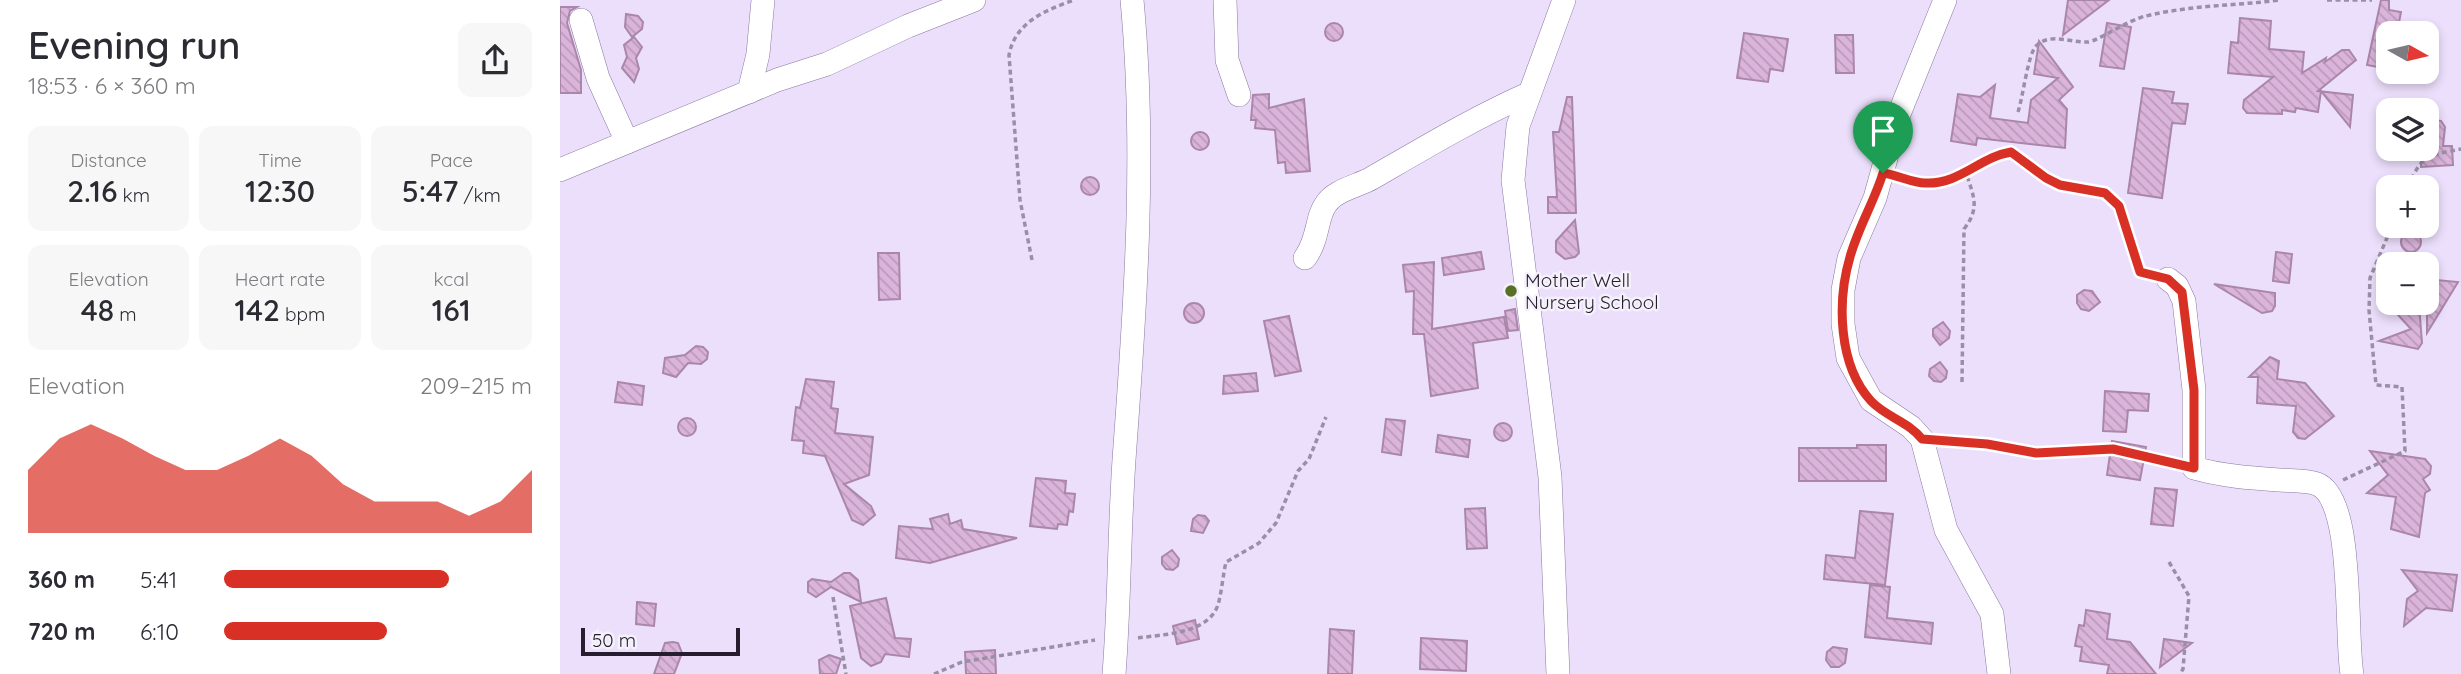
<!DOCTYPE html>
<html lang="en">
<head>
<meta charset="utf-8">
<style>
	:root { --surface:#fff; --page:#f7f7f7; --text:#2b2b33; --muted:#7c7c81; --accent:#d93025 }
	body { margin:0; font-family:Quicksand,sans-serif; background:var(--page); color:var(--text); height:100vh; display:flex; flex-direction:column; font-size:26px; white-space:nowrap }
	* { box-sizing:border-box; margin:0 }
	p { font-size:23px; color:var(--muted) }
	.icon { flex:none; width:38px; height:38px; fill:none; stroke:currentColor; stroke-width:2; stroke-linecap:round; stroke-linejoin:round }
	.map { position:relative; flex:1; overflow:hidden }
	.sheet { display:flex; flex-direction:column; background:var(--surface); width:560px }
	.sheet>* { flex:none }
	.needle { width:46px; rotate:98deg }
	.fabs { position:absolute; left:1816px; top:21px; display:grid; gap:14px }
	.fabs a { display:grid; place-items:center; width:63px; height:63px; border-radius:14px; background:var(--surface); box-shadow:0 4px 10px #0003; font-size:35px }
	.scale { position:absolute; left:21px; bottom:18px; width:159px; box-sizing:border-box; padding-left:7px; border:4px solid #261e2f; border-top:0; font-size:19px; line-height:24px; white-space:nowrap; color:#261e2f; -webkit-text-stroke:5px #f5f1fa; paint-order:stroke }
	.pin { position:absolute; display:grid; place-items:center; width:60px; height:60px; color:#fff; margin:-72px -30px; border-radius:50% 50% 50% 0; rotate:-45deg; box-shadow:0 0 7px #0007 }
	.pin .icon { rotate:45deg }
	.round { display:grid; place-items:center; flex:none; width:74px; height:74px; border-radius:14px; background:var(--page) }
	.head { display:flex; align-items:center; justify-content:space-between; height:119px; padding:0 28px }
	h1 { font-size:38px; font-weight:600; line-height:52px }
	.stats { display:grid; grid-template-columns:repeat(3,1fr); gap:10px; height:119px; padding:7px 28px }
	.stats div { display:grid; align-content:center; border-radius:14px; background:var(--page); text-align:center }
	.stats b { font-size:30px; font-weight:600 }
	.stats small { font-size:19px; font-weight:400 }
	.stats p { font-size:19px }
	.chart { height:196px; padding:14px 28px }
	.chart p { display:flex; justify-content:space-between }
	.chart svg { width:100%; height:126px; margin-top:7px; fill:var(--accent); opacity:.7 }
	ul { padding:0 28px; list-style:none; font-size:23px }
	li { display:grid; grid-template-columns:112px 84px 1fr; align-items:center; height:52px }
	li i { height:18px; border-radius:9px; background:var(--accent) }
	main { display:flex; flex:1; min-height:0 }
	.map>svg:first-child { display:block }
	.building { fill:url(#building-back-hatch); stroke:#ab86ab; stroke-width:2 }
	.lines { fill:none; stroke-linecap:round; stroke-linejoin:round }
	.minor-casing { stroke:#8b77a2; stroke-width:24 }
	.path { stroke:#9a8fa7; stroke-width:3.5; stroke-dasharray:5 3.5; stroke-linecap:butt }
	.minor { stroke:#fff; stroke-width:23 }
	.route-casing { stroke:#fff; stroke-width:14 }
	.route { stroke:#d93025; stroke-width:9 }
	.poi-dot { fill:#577023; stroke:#f5f1fa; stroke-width:2.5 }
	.labels { text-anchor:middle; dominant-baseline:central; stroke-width:5; stroke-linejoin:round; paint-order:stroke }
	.poi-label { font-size:19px; fill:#261e2f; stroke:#f5f1fa; text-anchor:start }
</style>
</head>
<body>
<main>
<section class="sheet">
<div class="head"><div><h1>Evening run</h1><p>18:53 · 6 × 360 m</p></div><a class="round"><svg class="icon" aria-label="share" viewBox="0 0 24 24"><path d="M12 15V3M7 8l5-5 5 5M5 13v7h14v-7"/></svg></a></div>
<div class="stats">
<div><p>Distance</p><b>2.16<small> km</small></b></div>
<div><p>Time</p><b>12:30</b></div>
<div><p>Pace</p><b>5:47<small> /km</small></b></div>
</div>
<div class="stats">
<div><p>Elevation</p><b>48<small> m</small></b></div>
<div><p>Heart rate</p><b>142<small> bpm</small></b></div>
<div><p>kcal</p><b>161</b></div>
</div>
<div class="chart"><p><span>Elevation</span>209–215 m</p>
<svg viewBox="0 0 160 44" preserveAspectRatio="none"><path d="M0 44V22L10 11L20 6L30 11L40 17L50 22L60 22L70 17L80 11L90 17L100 27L110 33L120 33L130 33L140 38L150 33L160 22V44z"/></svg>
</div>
<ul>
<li><b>360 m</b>5:41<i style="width:73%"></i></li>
<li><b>720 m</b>6:10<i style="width:53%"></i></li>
</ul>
</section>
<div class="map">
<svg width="1901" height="674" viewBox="0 0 1901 674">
	<defs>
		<pattern id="building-back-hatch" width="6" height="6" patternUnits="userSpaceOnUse" patternTransform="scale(1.75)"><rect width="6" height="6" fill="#dab4da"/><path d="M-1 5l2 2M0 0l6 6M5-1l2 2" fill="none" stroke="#bb9abb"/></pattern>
	</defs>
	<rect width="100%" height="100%" fill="#ecdffc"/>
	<g class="building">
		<path d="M1508,0H1549L1503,35Z"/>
		<path d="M1821,0H1829V10L1841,12L1837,33H1829V69L1807,65Z"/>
		<path d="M0,7H17L10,11L7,23L21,70V93H0Z"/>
		<path d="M66,14L78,16L83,22L82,29L72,37L65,27Z"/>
		<path d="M1680,18L1711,21L1709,49L1744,52L1742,73L1766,58L1765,62L1782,50H1789L1796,60L1758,91L1793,95L1790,127L1761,91L1758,112L1736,108L1735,112L1722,110V114L1687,113L1683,108L1684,100L1713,77L1668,73L1671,42L1678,43Z"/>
		<circle cx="774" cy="32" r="9"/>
		<path d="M1547,23L1571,27L1564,69L1540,66Z"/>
		<path d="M1184,33L1228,39L1223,71L1210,69L1208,82L1177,78Z"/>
		<path d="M1275,35H1293L1294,73H1276Z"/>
		<path d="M74,37L82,47L76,58L79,69L74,82L62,68L67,57L64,45Z"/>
		<path d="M1479,41L1513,87L1499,100L1507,109L1505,148L1417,138L1416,145L1391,141L1398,94L1420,97L1435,85L1430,118L1468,123L1471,100L1498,78L1474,74Z"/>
		<path d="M1583,88L1614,92L1612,103L1628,104L1625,124L1612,123L1602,198L1568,193Z"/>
		<path d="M709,94V108L744,99L750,171L726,173L725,162L718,163L715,130L695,128L696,120H691L693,95Z"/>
		<path d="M1007,97H1012L1016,213H988V197H997L993,132H999Z"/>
		<path d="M1874,120L1881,121L1885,127L1883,146H1892L1893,165L1861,167V149H1867L1868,125Z"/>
		<circle cx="640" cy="141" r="9"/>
		<circle cx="530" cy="186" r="9"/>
		<path d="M1015,220L1019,253L1015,257L1005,259L996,252V241Z"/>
		<circle cx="1851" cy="242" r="10"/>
		<path d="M921,252L924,269L884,275L882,258Z"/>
		<path d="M1716,252L1732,254L1729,283L1713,281Z"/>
		<path d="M318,253H339L340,299L319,300Z"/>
		<path d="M874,262L872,329L944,317L948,338L913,343L918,388L871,396L864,334H853L854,291L846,292L843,265Z"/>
		<path d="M1876,280L1898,282L1867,333V285L1876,286Z"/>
		<path d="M1654,284L1715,293V306L1712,311L1702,313Z"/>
		<path d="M1524,290L1532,291L1540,302L1529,311L1521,309L1517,303V295Z"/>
		<path d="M1840,303L1859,304L1862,343L1858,349L1819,341L1851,329L1838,315Z"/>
		<circle cx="634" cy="313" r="10"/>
		<path d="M955,309L958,330L948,331L945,311Z"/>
		<path d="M729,316L741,371L715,376L704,321Z"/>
		<path d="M1383,322L1390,331L1389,338L1380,345L1373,336V329Z"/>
		<path d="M136,346L143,347L148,352L147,359L141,364L128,363L116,377L103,373L105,358L125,355Z"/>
		<path d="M1710,357L1719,361L1717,379L1745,383L1774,416L1745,439L1738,438L1733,432L1736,406L1697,403L1698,377H1689Z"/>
		<path d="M1380,362L1387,371L1386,378L1381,382L1374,381L1369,376L1370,369Z"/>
		<path d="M696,373L698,391L663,394L664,376Z"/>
		<path d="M246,379L274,382L271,408L278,409L275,433L313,437L309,475L284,484L311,506L315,515L303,525L292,520L265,456L243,453L244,441L232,440L236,407L240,408Z"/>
		<path d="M58,382L84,386L82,405L55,402Z"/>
		<path d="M1545,391L1589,394L1588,411L1568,410L1566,432L1543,431Z"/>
		<circle cx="127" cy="427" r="9"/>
		<path d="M826,419L845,421L841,455L822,452Z"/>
		<circle cx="943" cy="432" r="9"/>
		<path d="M878,435L910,440L908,457L876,452Z"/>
		<path d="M1552,441L1586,447L1580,480L1547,475Z"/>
		<path d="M1297,445H1326V481H1239V448H1297Z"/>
		<path d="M1810,451L1865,459L1871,466L1870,474L1863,479L1870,490L1865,493L1859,537L1831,529L1836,497L1807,493L1828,475Z"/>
		<path d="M476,478L506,481L505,493L515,494L513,512L509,511L507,525L498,524L497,529L470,526Z"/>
		<path d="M1595,488L1617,490L1613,526L1591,524Z"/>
		<path d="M925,508L927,548L907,549L905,509Z"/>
		<path d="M1300,511L1333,514L1325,585L1264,579L1266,555L1295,558Z"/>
		<path d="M388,514L390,524L401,520L403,529L457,538L370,563L336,558L339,526L373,529L370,519Z"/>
		<path d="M638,515L645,516L649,521L643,533L631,531L633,519Z"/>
		<path d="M612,550L619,559L618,566L613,570L606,569L602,564V557Z"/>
		<path d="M1842,570L1897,575L1892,611L1866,608L1844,626L1847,599L1858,591Z"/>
		<path d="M284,573H290L298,580L301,602L271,587L256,597L248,592V582L252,579L271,582Z"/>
		<path d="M1310,585L1330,587L1327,618L1373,623L1371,644L1305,637Z"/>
		<path d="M326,598L335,638L351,639L349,657L325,654L321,662L311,666L301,658L290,606Z"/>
		<path d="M77,602L96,604L94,626L76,624Z"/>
		<path d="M1526,610L1550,614L1547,639L1570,642L1596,674H1547L1549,665L1520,661L1522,647L1515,646L1519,625L1524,626Z"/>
		<path d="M635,620L639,639L617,644L613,626Z"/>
		<path d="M770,629L794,631L792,674H768Z"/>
		<path d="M861,638L907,641L906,671L860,669Z"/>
		<path d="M1604,639L1632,643L1600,667Z"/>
		<path d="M113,642L118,643L122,653L114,674H94L105,643Z"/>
		<path d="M1273,647L1287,649L1285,663L1279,667H1271L1266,660L1267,652Z"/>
		<path d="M435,650L436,674H406L405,652Z"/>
		<path d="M269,655L281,659L276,674H260L259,660Z"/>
	</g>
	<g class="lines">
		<defs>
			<g id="minor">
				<path d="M665,0L667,60L679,95"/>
				<path d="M1385,0L1337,119L1315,198L1289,258L1283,290V324L1288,358L1311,400L1351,427L1362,439L1386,530L1432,614L1439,674"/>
				<path d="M21,20L38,78L67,142"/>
				<path d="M189,92L198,54L203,0"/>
				<path d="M0,170L217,80L267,64L348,26L414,0"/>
				<path d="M745,258C759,239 756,217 766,204C775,190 798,186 812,178C864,148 914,118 968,94"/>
				<path d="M1608,279L1617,286L1624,301L1634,390V468C1662,476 1690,478 1719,480C1731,481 1745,480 1757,484C1795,498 1785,637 1792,674"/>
				<path d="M554,674C560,598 559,522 565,446C576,298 586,148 572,0"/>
				<path d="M998,674L990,477L953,180L958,126L1004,0"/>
			</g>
		</defs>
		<use href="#minor" class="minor-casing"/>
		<g class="path">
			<path d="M1767,0H1812"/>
			<path d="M1458,112C1463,97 1468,54 1476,46C1490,32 1511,43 1528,42C1536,42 1570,19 1586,16C1631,5 1674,6 1720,0"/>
			<path d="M1343,176C1349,178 1357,183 1364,183C1397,188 1420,157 1451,152C1467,163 1483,180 1501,185C1521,191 1543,187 1557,205C1569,221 1568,253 1580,272L1587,274"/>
			<path d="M1848,187C1862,154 1867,156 1901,149"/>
			<path d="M472,260L460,200L449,55C455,22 486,10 514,0"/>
			<path d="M1402,382L1404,229C1421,207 1413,196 1406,172"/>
			<path d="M1385,442L1427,444L1476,453L1554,449L1613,463"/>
			<path d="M1783,480L1845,451L1842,387L1816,385L1809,310L1810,278L1832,226"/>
			<path d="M1609,562L1629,596L1623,669L1620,674"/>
			<path d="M273,597L286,674"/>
			<path d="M578,638C605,634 652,634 659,601C662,589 663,575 666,562L699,543L716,523L738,471L749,459L766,417"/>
			<path d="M374,674L402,662L535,640"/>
		</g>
		<use href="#minor" class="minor"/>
	</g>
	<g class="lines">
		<defs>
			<path id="route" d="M1451,152L1486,178L1500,185L1545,193L1559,206L1580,272L1608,279L1622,292L1634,390V468L1553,449L1476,453L1427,444L1362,439C1349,422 1326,417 1311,401C1278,365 1277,301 1290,257C1298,228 1314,202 1323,173C1337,175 1353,183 1365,183C1399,185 1420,157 1451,152Z"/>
		</defs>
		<use href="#route" class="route-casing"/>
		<use href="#route" class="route"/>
	</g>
	<circle class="poi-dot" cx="951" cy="291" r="7"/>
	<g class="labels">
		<g class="poi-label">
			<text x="965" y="280">Mother Well<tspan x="965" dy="22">Nursery School</tspan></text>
		</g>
	</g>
</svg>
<div class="fabs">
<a><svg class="needle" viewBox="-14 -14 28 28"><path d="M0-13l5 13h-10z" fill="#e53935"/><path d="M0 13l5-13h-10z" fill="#7c7c81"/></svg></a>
<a><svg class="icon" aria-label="layers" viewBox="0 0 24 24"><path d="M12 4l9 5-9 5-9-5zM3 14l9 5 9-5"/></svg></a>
<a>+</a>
<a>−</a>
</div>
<div class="scale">50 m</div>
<div class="pin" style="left:1323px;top:173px;background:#1e9e55"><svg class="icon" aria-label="arrive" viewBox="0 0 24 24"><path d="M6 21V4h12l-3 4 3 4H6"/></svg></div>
</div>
</main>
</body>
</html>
